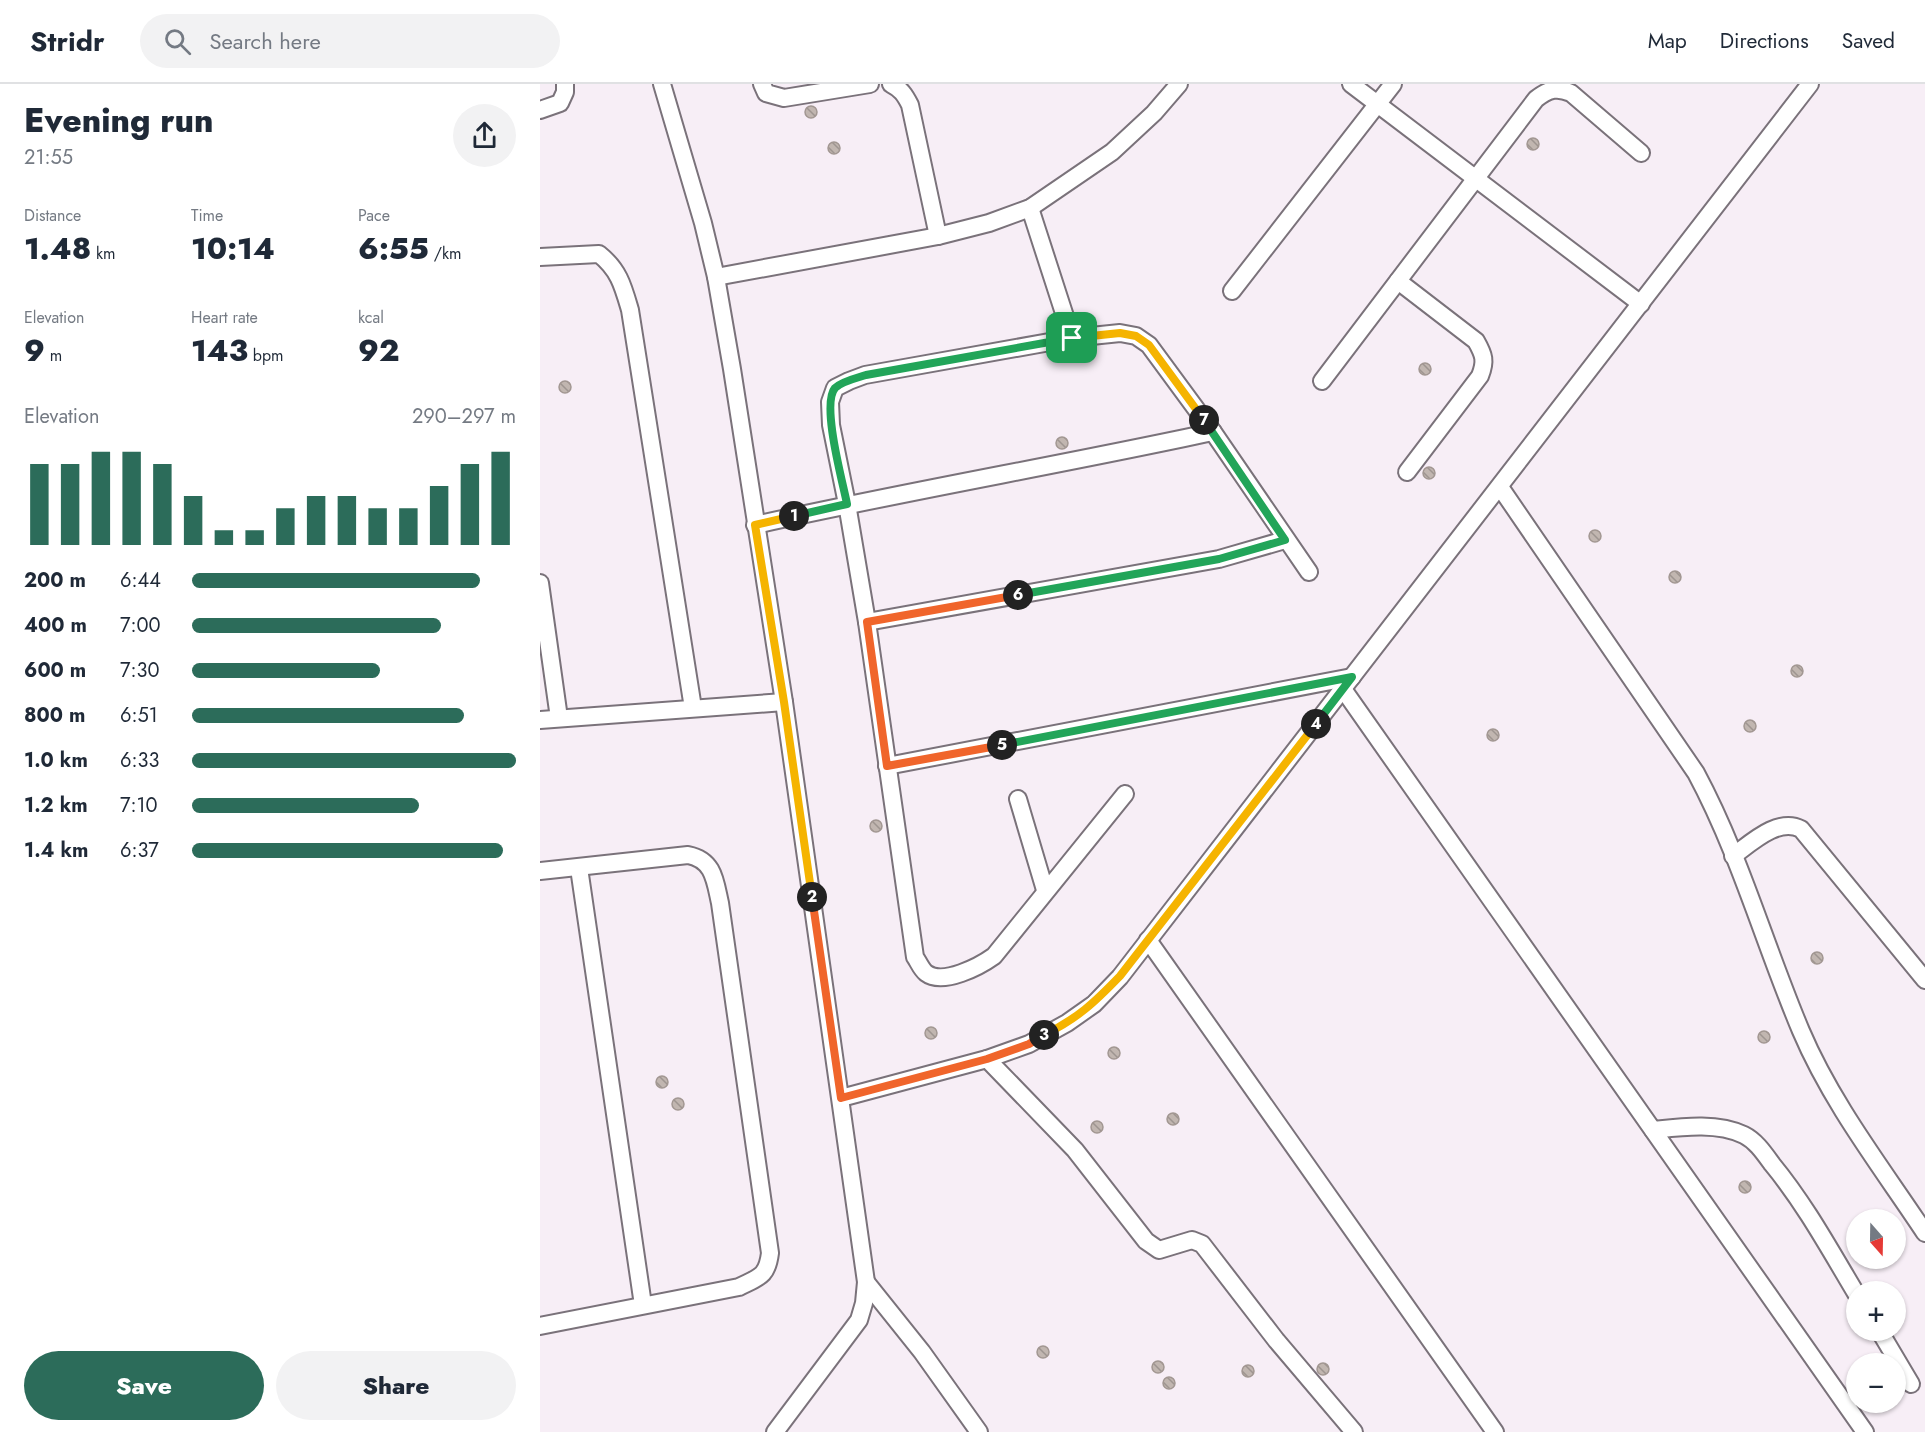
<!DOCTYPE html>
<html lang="en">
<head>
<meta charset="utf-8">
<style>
	:root { --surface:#fff; --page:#f2f2f3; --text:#1f2937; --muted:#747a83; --line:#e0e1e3; --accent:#2c6c5a }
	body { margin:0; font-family:Jost,sans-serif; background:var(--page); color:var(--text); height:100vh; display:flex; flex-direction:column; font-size:22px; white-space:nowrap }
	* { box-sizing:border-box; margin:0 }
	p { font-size:20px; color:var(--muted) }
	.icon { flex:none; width:33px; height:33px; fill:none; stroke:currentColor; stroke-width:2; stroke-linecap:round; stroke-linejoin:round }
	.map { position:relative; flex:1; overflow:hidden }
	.details { display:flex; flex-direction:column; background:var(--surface); width:540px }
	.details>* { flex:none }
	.needle { width:39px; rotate:160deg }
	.controls { position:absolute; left:1306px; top:1125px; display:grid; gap:12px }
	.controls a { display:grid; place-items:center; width:60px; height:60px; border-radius:50%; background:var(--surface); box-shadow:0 2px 4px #0004; font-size:30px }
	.pin { position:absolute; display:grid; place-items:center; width:51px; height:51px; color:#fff; margin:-26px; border-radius:12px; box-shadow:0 3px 9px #0006 }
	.km { position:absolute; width:30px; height:30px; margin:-15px; border-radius:50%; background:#222; color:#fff; font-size:16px; line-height:30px; text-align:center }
	.round { display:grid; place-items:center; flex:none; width:63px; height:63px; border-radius:32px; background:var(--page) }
	.head { display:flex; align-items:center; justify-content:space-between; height:102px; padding:0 24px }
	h1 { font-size:33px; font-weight:800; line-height:45px }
	.figures { display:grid; grid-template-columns:repeat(3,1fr); gap:9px; height:102px; padding:6px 24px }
	.figures div { display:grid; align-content:center }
	.figures b { font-size:30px; font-weight:800 }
	.figures small { font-size:16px; font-weight:400 }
	.figures p { font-size:16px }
	.chart { height:168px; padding:12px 24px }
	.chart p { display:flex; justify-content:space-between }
	.chart svg { width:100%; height:108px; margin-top:6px; stroke:var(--accent); stroke-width:6 }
	.action { display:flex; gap:12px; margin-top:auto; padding:12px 24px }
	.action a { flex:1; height:69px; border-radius:36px; background:var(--accent); color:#fff; font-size:24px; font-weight:800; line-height:69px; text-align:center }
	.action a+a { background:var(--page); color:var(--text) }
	ul { padding:0 24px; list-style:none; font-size:20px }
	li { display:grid; grid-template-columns:96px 72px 1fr; align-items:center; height:45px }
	li i { height:15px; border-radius:8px; background:var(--accent) }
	header { display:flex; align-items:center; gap:36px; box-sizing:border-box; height:84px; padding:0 30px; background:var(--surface); border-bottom:2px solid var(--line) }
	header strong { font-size:28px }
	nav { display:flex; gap:33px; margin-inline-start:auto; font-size:21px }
	.search { width:420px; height:54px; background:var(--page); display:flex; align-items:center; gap:15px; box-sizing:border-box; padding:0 21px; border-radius:33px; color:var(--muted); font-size:22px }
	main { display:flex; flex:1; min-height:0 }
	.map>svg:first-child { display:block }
	.building { fill:url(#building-back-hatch); stroke:#a29792; stroke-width:1.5 }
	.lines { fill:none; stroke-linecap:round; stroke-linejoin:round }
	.minor-casing { stroke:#7a727a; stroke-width:20 }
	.minor { stroke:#fff; stroke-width:16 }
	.split-1-casing { stroke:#fff; stroke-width:12 }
	.split-2-casing { stroke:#fff; stroke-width:12 }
	.split-3-casing { stroke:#fff; stroke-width:12 }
	.split-4-casing { stroke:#fff; stroke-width:12 }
	.split-5-casing { stroke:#fff; stroke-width:12 }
	.split-6-casing { stroke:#fff; stroke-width:12 }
	.split-7-casing { stroke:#fff; stroke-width:12 }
	.split-8-casing { stroke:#fff; stroke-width:12 }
	.split-1 { stroke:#22a559; stroke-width:8 }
	.split-2 { stroke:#f5b400; stroke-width:8 }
	.split-3 { stroke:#f0652b; stroke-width:8 }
	.split-4 { stroke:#f5b400; stroke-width:8 }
	.split-5 { stroke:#22a559; stroke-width:8 }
	.split-6 { stroke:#f0652b; stroke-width:8 }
	.split-7 { stroke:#22a559; stroke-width:8 }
	.split-8 { stroke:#f5b400; stroke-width:8 }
</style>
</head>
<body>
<header>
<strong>Stridr</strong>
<div class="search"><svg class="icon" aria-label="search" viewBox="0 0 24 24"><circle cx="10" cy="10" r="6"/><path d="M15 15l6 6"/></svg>Search here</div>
<nav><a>Map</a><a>Directions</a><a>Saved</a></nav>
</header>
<main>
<section class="details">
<div class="head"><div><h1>Evening run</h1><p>21:55</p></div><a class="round"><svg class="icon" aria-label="share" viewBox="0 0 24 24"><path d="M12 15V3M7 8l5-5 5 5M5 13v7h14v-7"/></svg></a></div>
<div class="figures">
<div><p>Distance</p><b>1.48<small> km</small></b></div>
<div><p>Time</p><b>10:14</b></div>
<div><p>Pace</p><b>6:55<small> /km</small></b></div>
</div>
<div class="figures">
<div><p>Elevation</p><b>9<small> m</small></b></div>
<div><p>Heart rate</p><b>143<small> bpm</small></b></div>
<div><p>kcal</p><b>92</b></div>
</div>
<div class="chart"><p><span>Elevation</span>290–297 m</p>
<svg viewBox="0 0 160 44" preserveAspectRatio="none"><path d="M5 44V11M15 44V11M25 44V6M35 44V6M45 44V11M55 44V24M65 44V38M75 44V38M85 44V29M95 44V24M105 44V24M115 44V29M125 44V29M135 44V20M145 44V11M155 44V6"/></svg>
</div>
<ul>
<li><b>200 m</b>6:44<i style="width:89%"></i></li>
<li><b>400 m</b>7:00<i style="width:77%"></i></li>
<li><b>600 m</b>7:30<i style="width:58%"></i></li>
<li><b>800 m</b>6:51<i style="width:84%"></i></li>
<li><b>1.0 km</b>6:33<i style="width:100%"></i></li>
<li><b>1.2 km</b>7:10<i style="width:70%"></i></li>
<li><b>1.4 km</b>6:37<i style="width:96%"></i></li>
</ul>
<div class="action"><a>Save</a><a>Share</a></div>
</section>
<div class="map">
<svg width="1385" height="1348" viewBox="0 0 1385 1348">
	<defs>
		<pattern id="building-back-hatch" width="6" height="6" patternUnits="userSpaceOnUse" patternTransform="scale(1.5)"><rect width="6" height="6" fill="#c1b6b0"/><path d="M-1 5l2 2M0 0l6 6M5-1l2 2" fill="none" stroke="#9e9590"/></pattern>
	</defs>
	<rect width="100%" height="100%" fill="#f7eef6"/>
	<g class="building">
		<circle cx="271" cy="28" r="6"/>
		<circle cx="993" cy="60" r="6"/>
		<circle cx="294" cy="64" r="6"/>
		<circle cx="885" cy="285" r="6"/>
		<circle cx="25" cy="303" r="6"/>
		<circle cx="522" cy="359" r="6"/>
		<circle cx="889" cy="389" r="6"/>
		<circle cx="1055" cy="452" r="6"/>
		<circle cx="1135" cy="493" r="6"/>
		<circle cx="1257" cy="587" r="6"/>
		<circle cx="1210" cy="642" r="6"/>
		<circle cx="953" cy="651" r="6"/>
		<circle cx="336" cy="742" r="6"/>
		<circle cx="1277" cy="874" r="6"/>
		<circle cx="391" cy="949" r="6"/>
		<circle cx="1224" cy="953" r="6"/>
		<circle cx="574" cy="969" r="6"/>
		<circle cx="122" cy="998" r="6"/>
		<circle cx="138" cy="1020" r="6"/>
		<circle cx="633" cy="1035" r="6"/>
		<circle cx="557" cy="1043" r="6"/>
		<circle cx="1205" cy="1103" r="6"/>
		<circle cx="503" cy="1268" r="6"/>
		<circle cx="618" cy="1283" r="6"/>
		<circle cx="783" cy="1285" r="6"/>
		<circle cx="708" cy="1287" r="6"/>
		<circle cx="629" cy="1299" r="6"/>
	</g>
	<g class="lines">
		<defs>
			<g id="minor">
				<path d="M122,0L163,139L176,193L192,285L244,618L326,1198L324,1219L319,1236L235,1348"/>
				<path d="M222,0L226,9L244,14L330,0"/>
				<path d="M351,0C361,5 365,11 370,21L398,152"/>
				<path d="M811,0L1101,220"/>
				<path d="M0,26L20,19L25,8V0"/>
				<path d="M490,124L532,254"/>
				<path d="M0,173L59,170C79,186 83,202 90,226L153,624"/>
				<path d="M176,193L398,152L449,139L490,124L572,68L614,29L639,0"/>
				<path d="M858,197L936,257C944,271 946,277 940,292L867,388"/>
				<path d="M692,207L853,0"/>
				<path d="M782,297L996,15C1009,5 1017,3 1031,9L1101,69"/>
				<path d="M960,403L1156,689C1200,771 1225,862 1261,947C1292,1020 1342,1084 1385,1149"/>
				<path d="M215,441C367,407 520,381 673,348"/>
				<path d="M0,499L19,634"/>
				<path d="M327,538L679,475L745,456"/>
				<path d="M803,605L1325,1348"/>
				<path d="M0,636L244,618"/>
				<path d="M347,682L812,593"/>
				<path d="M585,710L454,872C440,882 403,902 386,889C381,885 378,877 375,873L327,538L307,420L291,341L290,318L295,304L309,297L325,291L532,254L580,249L596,252L609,261L673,348L769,488"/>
				<path d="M478,715L505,806"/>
				<path d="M1193,772C1211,759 1238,733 1261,745L1385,896"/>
				<path d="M39,784L103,1221"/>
				<path d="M0,787L148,771C174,776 175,797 180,819L230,1169C227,1193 219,1193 199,1203L0,1242"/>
				<path d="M608,856L955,1348"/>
				<path d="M447,975L535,1066L606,1157L619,1166L652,1156L662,1160L736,1256L814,1348"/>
				<path d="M301,1014L447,975L489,960L527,939L554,920L580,893L1270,0"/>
				<path d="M1113,1046C1141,1043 1177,1038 1204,1051C1216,1057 1224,1069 1232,1080C1265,1120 1290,1166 1317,1211"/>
				<path d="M326,1198L382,1268L439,1348"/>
				<path d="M1339,1246L1371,1300"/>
			</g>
		</defs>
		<use href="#minor" class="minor-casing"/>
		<use href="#minor" class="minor"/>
	</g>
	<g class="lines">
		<defs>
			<path id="split-1" d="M254,432L307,420C303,399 281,320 295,304C302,297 317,294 326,291L532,254"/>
			<path id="split-2" d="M254,432L215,441L244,618L272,813"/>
			<path id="split-3" d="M272,813L301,1014L447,975L489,960L504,951"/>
			<path id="split-4" d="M504,951C538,934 554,919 580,892L776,640"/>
			<path id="split-5" d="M462,661L812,593L776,640"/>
			<path id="split-6" d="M462,661L347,682L327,538L478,511"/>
			<path id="split-7" d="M478,511L679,475L745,456L664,336"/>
			<path id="split-8" d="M532,254L580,249L596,252L609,261L664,336"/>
		</defs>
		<use href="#split-1" class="split-1-casing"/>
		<use href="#split-2" class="split-2-casing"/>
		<use href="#split-3" class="split-3-casing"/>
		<use href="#split-4" class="split-4-casing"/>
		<use href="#split-5" class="split-5-casing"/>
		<use href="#split-6" class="split-6-casing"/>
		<use href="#split-7" class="split-7-casing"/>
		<use href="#split-8" class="split-8-casing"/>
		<use href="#split-1" class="split-1"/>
		<use href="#split-2" class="split-2"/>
		<use href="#split-3" class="split-3"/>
		<use href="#split-4" class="split-4"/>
		<use href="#split-5" class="split-5"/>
		<use href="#split-6" class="split-6"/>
		<use href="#split-7" class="split-7"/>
		<use href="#split-8" class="split-8"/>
	</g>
</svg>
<div class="controls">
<a><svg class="needle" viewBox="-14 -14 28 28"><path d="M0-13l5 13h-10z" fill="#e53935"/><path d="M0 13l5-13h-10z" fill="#747a83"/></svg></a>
<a>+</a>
<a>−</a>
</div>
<div class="pin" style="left:532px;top:254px;background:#1e9e55"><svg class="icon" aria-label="arrive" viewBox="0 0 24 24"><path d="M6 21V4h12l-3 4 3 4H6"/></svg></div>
<b class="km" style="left:254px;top:432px">1</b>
<b class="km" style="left:272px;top:813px">2</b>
<b class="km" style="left:504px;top:951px">3</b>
<b class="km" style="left:776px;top:640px">4</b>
<b class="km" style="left:462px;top:661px">5</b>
<b class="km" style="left:478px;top:511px">6</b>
<b class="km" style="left:664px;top:336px">7</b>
</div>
</main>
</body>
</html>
